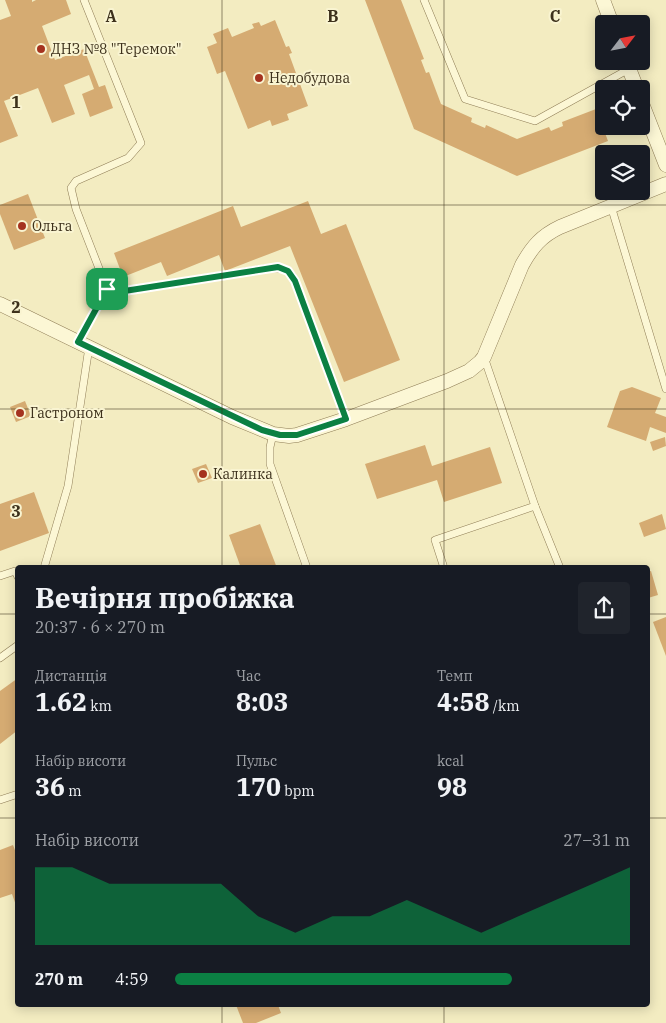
<!DOCTYPE html>
<html lang="uk">
<head>
<meta charset="utf-8">
<style>
	:root { --surface:#171b24; --page:#20242c; --text:#f1f3f6; --muted:#9ea1a6; --accent:#0b8043 }
	body { margin:0; font-family:"IBM Plex Serif",serif; background:var(--page); color:var(--text); height:100vh; display:flex; flex-direction:column; font-size:19px; white-space:nowrap }
	* { box-sizing:border-box; margin:0 }
	p { font-size:16px; color:var(--muted) }
	.icon { flex:none; width:28px; height:28px; fill:none; stroke:currentColor; stroke-width:2; stroke-linecap:round; stroke-linejoin:round }
	.map { position:relative; flex:1; overflow:hidden }
	.panel { position:absolute; left:15px; top:565px; width:635px; height:442px; display:flex; flex-direction:column; background:var(--surface); border-radius:5px; box-shadow:0 2px 12px #0003 }
	.panel>* { flex:none }
	.needle { width:32px; rotate:58deg }
	.controls { position:absolute; left:595px; top:15px; display:grid; gap:10px }
	.controls a { display:grid; place-items:center; width:55px; height:55px; border-radius:5px; background:var(--surface); box-shadow:0 2px 12px #0003; font-size:25px }
	.pin { position:absolute; display:grid; place-items:center; width:42px; height:42px; color:#fff; margin:-21px; border-radius:10px; box-shadow:0 2px 8px #0006 }
	.round { display:grid; place-items:center; flex:none; width:52px; height:52px; border-radius:5px; background:var(--page) }
	.headline { display:flex; align-items:center; justify-content:space-between; height:85px; padding:0 20px }
	h1 { font-size:28px; font-weight:700; line-height:38px }
	.stats { display:grid; grid-template-columns:repeat(3,1fr); gap:8px; height:85px; padding:5px 20px }
	.stats div { display:grid; align-content:center }
	.stats b { font-size:25px; font-weight:700 }
	.stats small { font-size:14px; font-weight:400 }
	.stats p { font-size:14px }
	.chart { height:140px; padding:10px 20px }
	.chart p { display:flex; justify-content:space-between }
	.chart svg { width:100%; height:90px; margin-top:5px; fill:var(--accent); opacity:.7 }
	ul { padding:0 20px; list-style:none; font-size:16px }
	li { display:grid; grid-template-columns:80px 60px 1fr; align-items:center; height:38px }
	li i { height:12px; border-radius:6px; background:var(--accent) }
	.map>svg:first-child { display:block }
	.building { fill:#d5ab72 }
	.lines { fill:none; stroke-linecap:round; stroke-linejoin:round }
	.lane-casing { stroke:#8f7d56; stroke-width:8 }
	.street-casing { stroke:#8f7d56; stroke-width:15 }
	.lane { stroke:#fcf7d5; stroke-width:7 }
	.street { stroke:#fcf7d5; stroke-width:14 }
	.route-casing { stroke:#fff; stroke-width:10 }
	.route { stroke:#0b8043; stroke-width:6 }
	.grid { fill:none; stroke:#3d311c; stroke-width:1; stroke-opacity:0.55 }
	.poi-dot { fill:#a5321f; stroke:#f9f4d1; stroke-width:2 }
	.labels { text-anchor:middle; dominant-baseline:central; stroke-width:4; stroke-linejoin:round; paint-order:stroke }
	.poi-label { font-size:14px; fill:#3d311c; stroke:#f9f4d1; text-anchor:start }
	.grid-label { font-size:16px; text-anchor:middle; font-weight:bold; fill:#3d311c; stroke:#f9f4d1; stroke-width:4; stroke-linejoin:round; paint-order:stroke }
</style>
</head>
<body>
<div class="map">
<svg width="666" height="1023" viewBox="0 0 666 1023">
	<rect width="100%" height="100%" fill="#f3ecc1"/>
	<g class="building">
		<path d="M5,0H32V2L36,0H66L71,14L42,26L55,60L84,49L99,87L105,85L113,108L90,117L82,94L94,89L89,75L64,85L75,114L52,123L38,88L4,101L18,136L0,143V20L11,16Z"/>
		<path d="M365,0H401L424,59L421,60L426,73L429,72L441,104L472,118L471,122L485,128L486,125L517,139L549,127L551,131L563,126L562,122L596,109L608,141L517,176L414,129Z"/>
		<path d="M275,20L286,47L289,46L292,53L289,54L308,106L287,114L289,120L272,126L270,120L248,129L225,71L217,74L207,47L217,43L213,34L228,28L232,37L254,28L252,24L259,22L261,26Z"/>
		<path d="M28,194L45,238L14,250L0,214V205Z"/>
		<path d="M308,201L321,234L346,224L400,360L344,382L290,246L225,271L219,255L167,276L161,262L123,277L114,253L233,206L241,227Z"/>
		<path d="M632,387L661,398L655,413L666,417V433L650,427L646,441L607,427L620,391Z"/>
		<path d="M25,401L31,416L16,422L10,407Z"/>
		<path d="M665,437L666,446L653,451L650,442Z"/>
		<path d="M425,445L432,466L490,447L502,483L444,502L437,480L377,499L365,464Z"/>
		<path d="M206,464L212,478L198,483L192,469Z"/>
		<path d="M34,492L49,533L0,551V504Z"/>
		<path d="M662,514L666,529L644,537L639,523Z"/>
		<path d="M260,524L277,568H241L229,535Z"/>
		<path d="M651,571L658,595L648,598V572Z"/>
		<path d="M666,617V656L653,622Z"/>
		<path d="M18,678V730L0,744V691Z"/>
		<path d="M13,845L18,858L17,908L12,894L0,898V850Z"/>
		<path d="M236,1005H278L281,1013L256,1023H243Z"/>
	</g>
	<g class="lines">
		<defs>
			<g id="lane">
				<path d="M84,0L141,143L128,158L76,181L71,188L76,209L107,289"/>
				<path d="M424,0L465,99L535,121L629,69"/>
				<path d="M611,206L666,389"/>
				<path d="M78,342L107,289L118,292L269,268C290,267 292,273 299,291L346,419"/>
				<path d="M484,357L535,506L560,568"/>
				<path d="M273,434L270,447V464L307,568"/>
				<path d="M44,568L68,486L89,347"/>
				<path d="M444,568L435,540L535,506"/>
				<path d="M0,576L15,571L18,577"/>
				<path d="M0,658L18,645"/>
				<path d="M0,800L18,794"/>
			</g>
			<g id="street">
				<path d="M603,0L612,24"/>
				<path d="M626,61L637,89"/>
				<path d="M641,101L666,165"/>
				<path d="M0,304L232,417L273,434L289,436L297,435L346,419L447,381L469,371L480,362L484,357L522,265C532,247 541,236 560,227L666,184"/>
			</g>
		</defs>
		<use href="#lane" class="lane-casing"/>
		<use href="#street" class="street-casing"/>
		<use href="#lane" class="lane"/>
		<use href="#street" class="street"/>
	</g>
	<g class="lines">
		<defs>
			<path id="route" d="M278,267L288,271L295,281L346,419L297,435H280L262,430L78,342L107,289L118,292Z"/>
		</defs>
		<use href="#route" class="route-casing"/>
		<use href="#route" class="route"/>
	</g>
	<path class="grid" d="M222,0V568M444,0V568M0,205H666M0,409H666M0,614H18M648,614H666M0,818H18M648,818H666M222,1005V1023M444,1005V1023"/>
	<g class="poi-dot">
		<circle cx="41" cy="49" r="5"/>
		<circle cx="259" cy="78" r="5"/>
		<circle cx="22" cy="226" r="5"/>
		<circle cx="20" cy="413" r="5"/>
		<circle cx="203" cy="474" r="5"/>
	</g>
	<g class="labels">
		<g class="poi-label">
			<text x="51" y="49">ДНЗ №8 "Теремок"</text>
			<text x="269" y="78">Недобудова</text>
			<text x="32" y="226">Ольга</text>
			<text x="30" y="413">Гастроном</text>
			<text x="213" y="474">Калинка</text>
		</g>
	</g>
	<g class="grid-label">
		<text x="111" y="22">A</text>
		<text x="333" y="22">B</text>
		<text x="555" y="22">C</text>
		<text x="16" y="108">1</text>
		<text x="16" y="313">2</text>
		<text x="16" y="517">3</text>
	</g>
</svg>
<div class="controls">
<a><svg class="needle" viewBox="-14 -14 28 28"><path d="M0-13l5 13h-10z" fill="#e53935"/><path d="M0 13l5-13h-10z" fill="#9ea1a6"/></svg></a>
<a><svg class="icon" aria-label="locate" viewBox="0 0 24 24"><circle cx="12" cy="12" r="6"/><path d="M12 2v4M12 18v4M2 12h4M18 12h4"/></svg></a>
<a><svg class="icon" aria-label="layers" viewBox="0 0 24 24"><path d="M12 4l9 5-9 5-9-5zM3 14l9 5 9-5"/></svg></a>
</div>
<div class="pin" style="left:107px;top:289px;background:#1e9e55"><svg class="icon" aria-label="arrive" viewBox="0 0 24 24"><path d="M6 21V4h12l-3 4 3 4H6"/></svg></div>
<section class="panel">
<div class="headline"><div><h1>Вечірня пробіжка</h1><p>20:37 · 6 × 270 m</p></div><a class="round"><svg class="icon" aria-label="share" viewBox="0 0 24 24"><path d="M12 15V3M7 8l5-5 5 5M5 13v7h14v-7"/></svg></a></div>
<div class="stats">
<div><p>Дистанція</p><b>1.62<small> km</small></b></div>
<div><p>Час</p><b>8:03</b></div>
<div><p>Темп</p><b>4:58<small> /km</small></b></div>
</div>
<div class="stats">
<div><p>Набір висоти</p><b>36<small> m</small></b></div>
<div><p>Пульс</p><b>170<small> bpm</small></b></div>
<div><p>kcal</p><b>98</b></div>
</div>
<div class="chart"><p><span>Набір висоти</span>27–31 m</p>
<svg viewBox="0 0 160 44" preserveAspectRatio="none"><path d="M0 44V6L10 6L20 14L30 14L40 14L50 14L60 30L70 38L80 30L90 30L100 22L110 30L120 38L130 30L140 22L150 14L160 6V44z"/></svg>
</div>
<ul>
<li><b>270 m</b>4:59<i style="width:74%"></i></li>
</ul>
</section>
</div>
</body>
</html>
